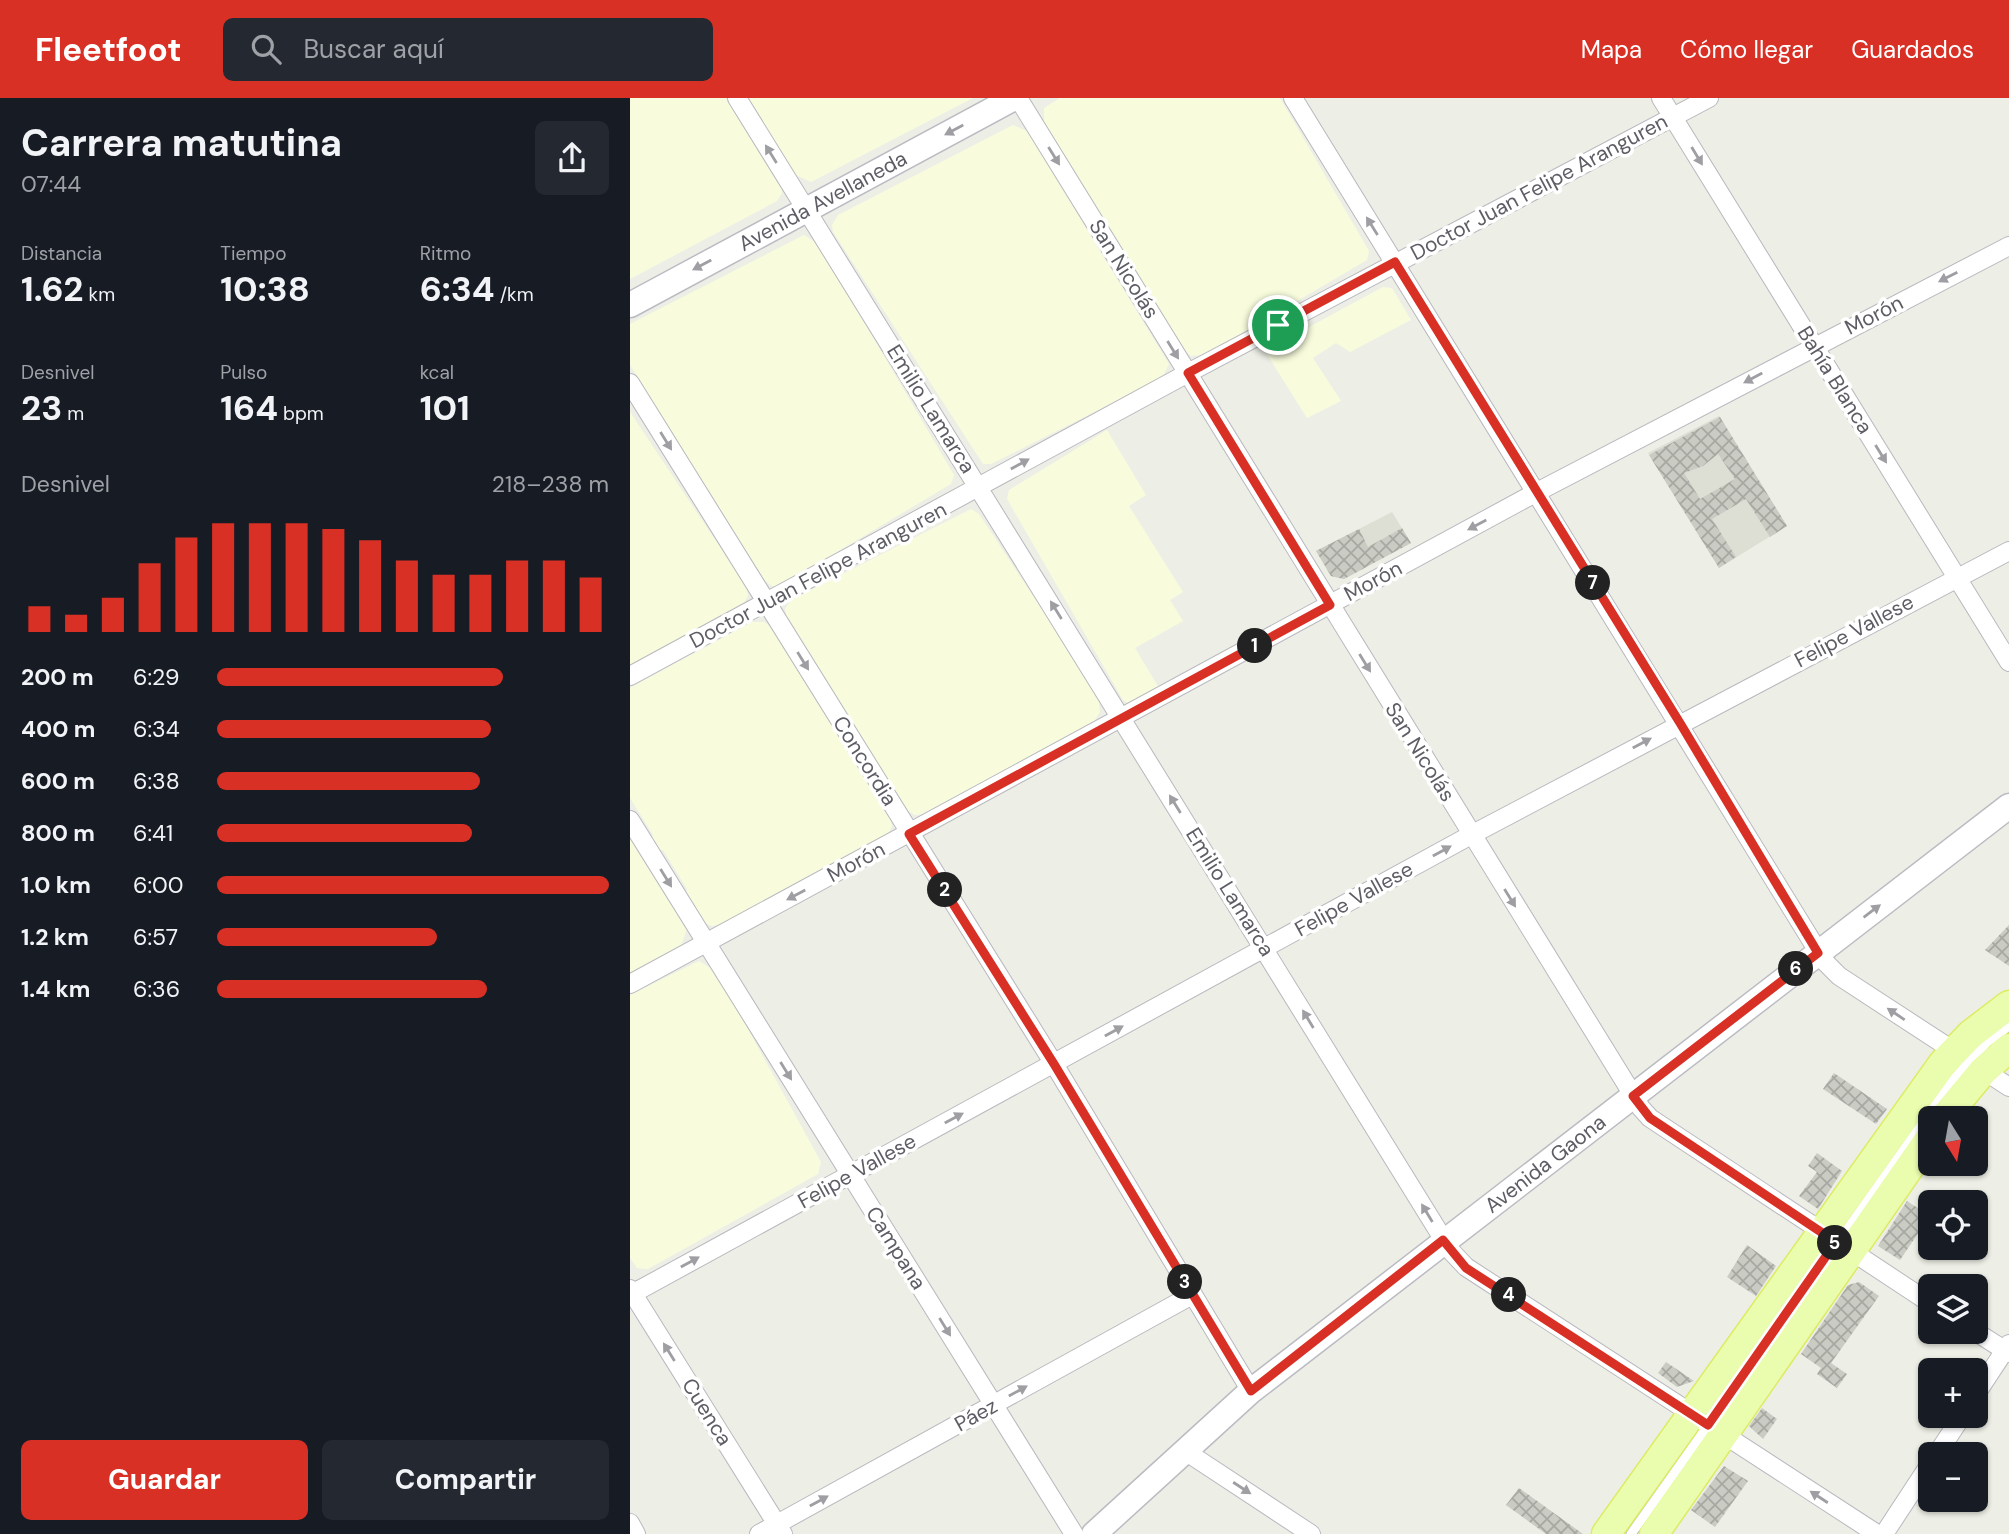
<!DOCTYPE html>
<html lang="es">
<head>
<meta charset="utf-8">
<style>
	:root { --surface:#171b24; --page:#242831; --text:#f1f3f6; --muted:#9ea1a6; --accent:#d93025 }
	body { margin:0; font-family:"DM Sans",sans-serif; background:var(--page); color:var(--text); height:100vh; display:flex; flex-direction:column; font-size:26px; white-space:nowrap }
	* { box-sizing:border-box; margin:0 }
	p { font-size:23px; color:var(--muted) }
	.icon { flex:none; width:38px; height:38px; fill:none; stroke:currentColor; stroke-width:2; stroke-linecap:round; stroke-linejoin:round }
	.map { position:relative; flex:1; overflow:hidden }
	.drawer { display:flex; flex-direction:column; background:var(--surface); width:630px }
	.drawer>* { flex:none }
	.needle { width:46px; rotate:169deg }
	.controls { position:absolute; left:1288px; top:1008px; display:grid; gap:14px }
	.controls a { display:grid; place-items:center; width:70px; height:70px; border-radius:10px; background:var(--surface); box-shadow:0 2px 5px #0004; font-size:35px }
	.pin { position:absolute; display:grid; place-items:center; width:60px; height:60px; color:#fff; margin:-30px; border:4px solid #fff; border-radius:50%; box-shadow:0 2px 7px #0007 }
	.km { position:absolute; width:35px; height:35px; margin:-18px; border-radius:50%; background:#222; color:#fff; font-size:19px; line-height:35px; text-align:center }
	.round { display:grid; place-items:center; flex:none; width:74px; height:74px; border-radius:10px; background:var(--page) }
	.headline { display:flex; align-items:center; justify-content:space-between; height:119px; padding:0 21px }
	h1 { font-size:38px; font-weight:700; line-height:52px }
	.metrics { display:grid; grid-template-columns:repeat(3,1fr); gap:10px; height:119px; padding:7px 21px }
	.metrics div { display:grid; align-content:center }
	.metrics b { font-size:35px; font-weight:700 }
	.metrics small { font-size:19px; font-weight:400 }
	.metrics p { font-size:19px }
	.chart { height:196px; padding:14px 21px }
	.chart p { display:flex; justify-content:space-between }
	.chart svg { width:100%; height:126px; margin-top:7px; stroke:var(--accent); stroke-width:6 }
	.primary-button { display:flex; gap:14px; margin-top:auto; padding:14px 21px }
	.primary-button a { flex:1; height:80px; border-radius:10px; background:var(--accent); color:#fff; font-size:28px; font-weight:700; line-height:80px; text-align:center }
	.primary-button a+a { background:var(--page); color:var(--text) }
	ul { padding:0 21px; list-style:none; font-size:23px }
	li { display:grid; grid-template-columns:112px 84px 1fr; align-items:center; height:52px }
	li i { height:18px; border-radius:9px; background:var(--accent) }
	header { display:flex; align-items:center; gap:42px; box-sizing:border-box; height:98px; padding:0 35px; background:var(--accent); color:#fff }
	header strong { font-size:33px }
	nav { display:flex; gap:38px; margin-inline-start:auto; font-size:24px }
	.search { width:490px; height:63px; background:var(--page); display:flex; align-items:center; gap:18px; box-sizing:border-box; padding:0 24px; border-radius:10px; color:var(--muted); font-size:26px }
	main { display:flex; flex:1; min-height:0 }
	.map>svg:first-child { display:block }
	.commercial { fill:#f8fcdd }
	.education { fill:#dddfd4 }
	.building { fill:url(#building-cross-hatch); fill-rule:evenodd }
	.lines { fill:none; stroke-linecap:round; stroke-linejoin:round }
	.lane-casing { stroke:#b8b8bf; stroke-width:11 }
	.street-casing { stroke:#b8b8bf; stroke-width:20 }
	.secondary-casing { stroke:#bbbbc3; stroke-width:27 }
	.primary-casing { stroke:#ddeb62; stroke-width:31 }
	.lane { stroke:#fff; stroke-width:9 }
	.street { stroke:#fff; stroke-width:18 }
	.secondary { stroke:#fff; stroke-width:24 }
	.primary { stroke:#eafcae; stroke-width:28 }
	.oneway { fill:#9e9ea3 }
	.route-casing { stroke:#fff; stroke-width:14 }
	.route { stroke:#d93025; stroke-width:9 }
	.labels { text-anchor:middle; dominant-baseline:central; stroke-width:7; stroke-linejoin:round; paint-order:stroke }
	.street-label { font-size:21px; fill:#5d5e65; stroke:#fff }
</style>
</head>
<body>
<header>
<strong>Fleetfoot</strong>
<div class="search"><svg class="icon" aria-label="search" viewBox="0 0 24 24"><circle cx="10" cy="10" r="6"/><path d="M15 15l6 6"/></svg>Buscar aquí</div>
<nav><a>Mapa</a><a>Cómo llegar</a><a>Guardados</a></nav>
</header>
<main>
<section class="drawer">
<div class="headline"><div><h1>Carrera matutina</h1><p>07:44</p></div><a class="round"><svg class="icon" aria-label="share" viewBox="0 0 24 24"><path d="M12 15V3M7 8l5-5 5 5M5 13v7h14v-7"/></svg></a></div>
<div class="metrics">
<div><p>Distancia</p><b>1.62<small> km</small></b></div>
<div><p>Tiempo</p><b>10:38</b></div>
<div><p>Ritmo</p><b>6:34<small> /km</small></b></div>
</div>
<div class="metrics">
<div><p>Desnivel</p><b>23<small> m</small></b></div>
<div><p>Pulso</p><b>164<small> bpm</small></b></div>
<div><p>kcal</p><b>101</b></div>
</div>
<div class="chart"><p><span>Desnivel</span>218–238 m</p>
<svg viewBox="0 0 160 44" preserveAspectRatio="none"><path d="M5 44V35M15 44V38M25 44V32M35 44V20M45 44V11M55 44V6M65 44V6M75 44V6M85 44V8M95 44V12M105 44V19M115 44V24M125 44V24M135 44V19M145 44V19M155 44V25"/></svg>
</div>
<ul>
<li><b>200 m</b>6:29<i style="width:73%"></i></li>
<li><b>400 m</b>6:34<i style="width:70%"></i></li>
<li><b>600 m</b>6:38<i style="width:67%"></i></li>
<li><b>800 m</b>6:41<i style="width:65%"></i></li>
<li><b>1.0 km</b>6:00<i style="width:100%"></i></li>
<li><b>1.2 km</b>6:57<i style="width:56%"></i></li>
<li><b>1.4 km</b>6:36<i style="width:69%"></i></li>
</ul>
<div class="primary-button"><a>Guardar</a><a>Compartir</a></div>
</section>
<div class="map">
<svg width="1379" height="1436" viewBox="0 0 1379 1436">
	<defs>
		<pattern id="building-cross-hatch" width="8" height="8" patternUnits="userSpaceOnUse" patternTransform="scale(1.75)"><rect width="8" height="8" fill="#cacbc2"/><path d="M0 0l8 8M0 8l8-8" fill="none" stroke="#a7a8a1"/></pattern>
	</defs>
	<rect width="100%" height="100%" fill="#edefe6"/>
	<g class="commercial">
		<path d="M0,0H96L151,88L152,95L147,103L0,181Z"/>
		<path d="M118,0H343L181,84L166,77Z"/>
		<path d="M430,0H650L739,153L737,162L575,257L561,258L554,252L414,26V10Z"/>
		<path d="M383,27L397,33L539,266L532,280L361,366H353L203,134L202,127L208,117Z"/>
		<path d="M174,137L188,146L324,377L321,386L150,488H142L134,482L0,267V226Z"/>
		<path d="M753,189L762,190L781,222L720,254L706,245L683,260L711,303L677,320L635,253Z"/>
		<path d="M0,314L116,488L118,497L114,506L0,569Z"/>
		<path d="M477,332L516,397L499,408L553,494L540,502L553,523L505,550L529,590L498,605L493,602L377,401L379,392Z"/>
		<path d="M341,411L349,416L468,596L470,614L463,625L297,716L285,717L275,711L157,521L155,511L161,502Z"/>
		<path d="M122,524H134L140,528L260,720L262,728L258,736L93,826L82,828L74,825L55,798L57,791L33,752H27L21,743L23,737L0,700V590Z"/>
		<path d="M0,737L57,831L51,848L0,876Z"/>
		<path d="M69,863L86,873L191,1064L188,1076L18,1171L7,1170L0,1160V897Z"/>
	</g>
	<g class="education">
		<path d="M1089,318L1157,428L1089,470L1018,355Z"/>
		<path d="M762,414L781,445L714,481L701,478L686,453Z"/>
	</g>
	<g class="building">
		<path d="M1090,319L1157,428L1140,439L1116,401L1082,421L1106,459L1089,470L1019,357ZM1088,356L1105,381L1070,401L1054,375L1073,368Z"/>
		<path d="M772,430L781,445L714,481L701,478L686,453L729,431L738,449Z"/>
		<path d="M1379,827V868L1355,852Z"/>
		<path d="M1204,975L1257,1011L1246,1026L1193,991Z"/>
		<path d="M1187,1055L1212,1073L1188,1111L1169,1098L1187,1074L1178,1068Z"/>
		<path d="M1277,1103L1300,1118L1270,1162L1248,1148Z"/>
		<path d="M1117,1147L1146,1168L1126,1198L1097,1179Z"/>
		<path d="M1229,1184L1249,1198L1201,1265L1217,1276L1207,1290L1187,1276L1191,1270L1171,1256L1218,1187Z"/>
		<path d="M1036,1264L1064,1283L1047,1289L1028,1275Z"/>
		<path d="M1132,1310L1147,1321L1133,1341L1119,1328Z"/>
		<path d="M1094,1368L1118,1383L1085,1429L1061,1412Z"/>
		<path d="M889,1390L953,1436H916L876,1407Z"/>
	</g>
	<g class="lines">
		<defs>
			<path id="lane" d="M1001,1436L1323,982L1356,945L1379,928"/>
			<g id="street">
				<path d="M107,0L820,1152L836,1169L1247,1436"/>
				<path d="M388,0L1011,1010L1020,1020L1300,1205"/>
				<path d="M663,0L1194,863L1209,878L1379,989"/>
				<path d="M1031,0L1379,564"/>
				<path d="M0,285L424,966L621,1293"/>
				<path d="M0,578L558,275L1079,0"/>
				<path d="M0,722L444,1436"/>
				<path d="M0,886L907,394L1379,148"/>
				<path d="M0,1191L153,1436"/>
				<path d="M0,1197L841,737L1379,453"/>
				<path d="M1346,1234L1379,1255"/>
				<path d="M1346,1296L1379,1246"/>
				<path d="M555,1353L681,1436"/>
				<path d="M1307,1356L1332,1318"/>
				<path d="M0,1425L6,1436"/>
				<path d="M129,1436L562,1197"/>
				<path d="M1254,1436L1300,1366"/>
			</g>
			<g id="secondary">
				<path id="s1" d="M0,207L384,0"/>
				<path id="s2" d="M464,1436L621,1293L1379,708"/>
			</g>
			<g id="primary">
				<path d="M1314,1020L1353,973L1379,950"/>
				<path d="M976,1436L1313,965L1341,936L1379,907"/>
				<path d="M1024,1436L1300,1040"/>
			</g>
		</defs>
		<use href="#lane" class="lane-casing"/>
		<use href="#street" class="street-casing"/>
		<use href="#secondary" class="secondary-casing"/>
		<use href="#primary" class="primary-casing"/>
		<use href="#lane" class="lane"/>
		<use href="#street" class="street"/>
		<use href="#secondary" class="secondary"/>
		<use href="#primary" class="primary"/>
	</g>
	<defs><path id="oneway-solid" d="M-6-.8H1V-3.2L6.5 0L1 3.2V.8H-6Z" transform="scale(1.75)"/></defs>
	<g class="oneway">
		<use href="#oneway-solid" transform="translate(324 32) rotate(152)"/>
		<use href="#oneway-solid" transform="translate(141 56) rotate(-122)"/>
		<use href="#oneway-solid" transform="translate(424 58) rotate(58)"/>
		<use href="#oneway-solid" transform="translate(1067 58) rotate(59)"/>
		<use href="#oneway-solid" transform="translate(742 128) rotate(-122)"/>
		<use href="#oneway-solid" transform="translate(72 167) rotate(152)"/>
		<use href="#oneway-solid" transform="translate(1318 179) rotate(153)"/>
		<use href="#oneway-solid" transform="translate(543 252) rotate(58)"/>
		<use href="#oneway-solid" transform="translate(1123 280) rotate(152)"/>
		<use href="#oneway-solid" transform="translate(36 343) rotate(58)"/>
		<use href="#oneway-solid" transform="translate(1251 356) rotate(58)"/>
		<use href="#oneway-solid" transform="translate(390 366) rotate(-29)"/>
		<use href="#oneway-solid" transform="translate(847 427) rotate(152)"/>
		<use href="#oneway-solid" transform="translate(426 512) rotate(-122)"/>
		<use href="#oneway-solid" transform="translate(173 563) rotate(58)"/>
		<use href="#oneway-solid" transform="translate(735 565) rotate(58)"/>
		<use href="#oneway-solid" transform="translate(1012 645) rotate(-28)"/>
		<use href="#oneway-solid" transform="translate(545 706) rotate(-122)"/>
		<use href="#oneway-solid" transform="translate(812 753) rotate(-29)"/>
		<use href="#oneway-solid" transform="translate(36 780) rotate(58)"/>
		<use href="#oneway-solid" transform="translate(166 797) rotate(152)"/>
		<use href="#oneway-solid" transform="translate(880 800) rotate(58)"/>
		<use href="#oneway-solid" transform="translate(1242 813) rotate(-37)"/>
		<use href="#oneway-solid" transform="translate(1266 916) rotate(-146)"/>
		<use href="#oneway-solid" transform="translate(678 921) rotate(-121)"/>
		<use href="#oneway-solid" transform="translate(484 933) rotate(-29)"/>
		<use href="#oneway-solid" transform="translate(156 973) rotate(58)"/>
		<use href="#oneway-solid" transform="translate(324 1020) rotate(-28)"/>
		<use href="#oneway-solid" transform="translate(797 1115) rotate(-121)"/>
		<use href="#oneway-solid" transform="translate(60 1164) rotate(-29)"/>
		<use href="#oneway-solid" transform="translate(315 1229) rotate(58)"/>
		<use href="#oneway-solid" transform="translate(39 1254) rotate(-122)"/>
		<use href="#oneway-solid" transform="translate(388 1293) rotate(-29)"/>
		<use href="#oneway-solid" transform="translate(612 1390) rotate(33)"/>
		<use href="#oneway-solid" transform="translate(1189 1399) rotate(-147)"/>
		<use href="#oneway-solid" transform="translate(189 1403) rotate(-29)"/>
	</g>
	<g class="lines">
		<defs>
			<path id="route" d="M765,164L1050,625L1188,855L1003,998L1020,1020L1206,1144L1078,1327L836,1170L813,1142L621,1293L424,966L279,736L700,507L558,275Z"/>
		</defs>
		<use href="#route" class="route-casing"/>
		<use href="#route" class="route"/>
	</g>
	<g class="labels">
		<g class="street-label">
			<text transform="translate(909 89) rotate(-28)">Doctor Juan Felipe Aranguren</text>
			<text stroke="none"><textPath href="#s1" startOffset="219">Avenida Avellaneda</textPath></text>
			<text transform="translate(494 171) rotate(58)">San Nicolás</text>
			<text transform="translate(1244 217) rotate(-27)">Morón</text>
			<text transform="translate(1205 282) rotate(58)">Bahía Blanca</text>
			<text transform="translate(301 311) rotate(58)">Emilio Lamarca</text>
			<text transform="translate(188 477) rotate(-28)">Doctor Juan Felipe Aranguren</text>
			<text transform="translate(743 483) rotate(-28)">Morón</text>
			<text transform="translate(1224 533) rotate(-28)">Felipe Vallese</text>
			<text transform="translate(790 654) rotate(58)">San Nicolás</text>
			<text transform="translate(235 663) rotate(58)">Concordia</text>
			<text transform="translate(226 764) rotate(-28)">Morón</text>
			<text transform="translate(600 794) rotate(58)">Emilio Lamarca</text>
			<text transform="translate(724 801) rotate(-29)">Felipe Vallese</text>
			<text stroke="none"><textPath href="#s2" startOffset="584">Avenida Gaona</textPath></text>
			<text transform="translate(227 1073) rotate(-29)">Felipe Vallese</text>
			<text transform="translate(266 1150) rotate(58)">Campana</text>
			<text transform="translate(77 1314) rotate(58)">Cuenca</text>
			<text transform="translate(346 1317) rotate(-29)">Páez</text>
		</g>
	</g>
</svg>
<div class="controls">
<a><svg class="needle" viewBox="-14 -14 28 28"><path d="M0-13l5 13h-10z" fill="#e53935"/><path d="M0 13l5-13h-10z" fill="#9ea1a6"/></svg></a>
<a><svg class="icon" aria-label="locate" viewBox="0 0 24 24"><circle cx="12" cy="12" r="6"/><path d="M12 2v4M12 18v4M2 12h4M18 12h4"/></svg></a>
<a><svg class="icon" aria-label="layers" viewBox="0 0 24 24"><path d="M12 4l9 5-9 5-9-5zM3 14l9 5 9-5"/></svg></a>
<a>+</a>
<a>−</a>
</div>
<div class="pin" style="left:648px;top:227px;background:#1e9e55"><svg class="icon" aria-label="arrive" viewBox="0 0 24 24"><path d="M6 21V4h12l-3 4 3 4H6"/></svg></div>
<b class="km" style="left:625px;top:548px">1</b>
<b class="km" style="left:315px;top:792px">2</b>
<b class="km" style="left:555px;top:1184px">3</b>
<b class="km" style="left:879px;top:1197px">4</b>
<b class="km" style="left:1205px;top:1145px">5</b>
<b class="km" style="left:1166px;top:871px">6</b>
<b class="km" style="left:963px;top:485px">7</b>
</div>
</main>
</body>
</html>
